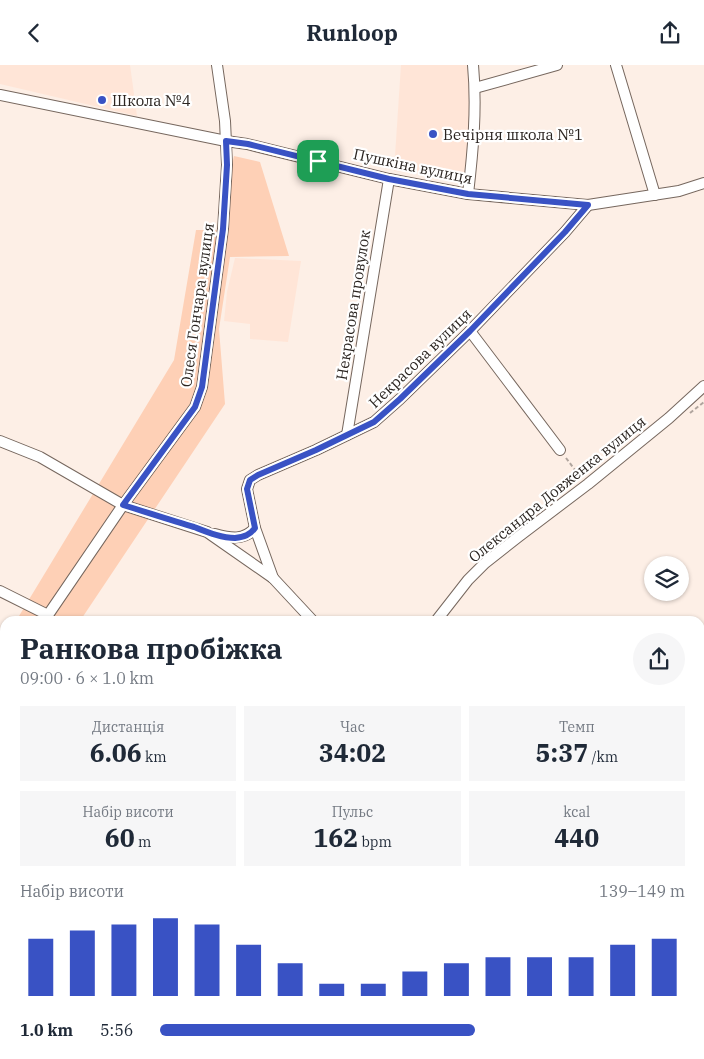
<!DOCTYPE html>
<html lang="uk">
<head>
<meta charset="utf-8">
<style>
	:root { --surface:#fff; --page:#f6f6f7; --text:#1f2937; --muted:#747a83; --accent:#3952c4 }
	body { margin:0; font-family:"IBM Plex Serif",serif; background:var(--page); color:var(--text); height:100vh; display:flex; flex-direction:column; font-size:19px; white-space:nowrap }
	* { box-sizing:border-box; margin:0 }
	p { font-size:16px; color:var(--muted) }
	.icon { flex:none; width:28px; height:28px; fill:none; stroke:currentColor; stroke-width:2; stroke-linecap:round; stroke-linejoin:round }
	.map { position:relative; flex:1; overflow:hidden }
	.side { position:absolute; left:0px; top:551px; width:705px; height:444px; display:flex; flex-direction:column; background:var(--surface); border-radius:15px 15px 0 0; box-shadow:0 1px 4px #0004 }
	.side>* { flex:none }
	.buttons { position:absolute; left:644px; top:491px; display:grid; gap:10px }
	.buttons a { display:grid; place-items:center; width:45px; height:45px; border-radius:50%; background:var(--surface); box-shadow:0 1px 4px #0004; font-size:25px }
	.pin { position:absolute; display:grid; place-items:center; width:42px; height:42px; color:#fff; margin:-21px; border-radius:10px; box-shadow:0 2px 8px #0006 }
	.round { display:grid; place-items:center; flex:none; width:52px; height:52px; border-radius:26px; background:var(--page) }
	.head { display:flex; align-items:center; justify-content:space-between; height:85px; padding:0 20px }
	h1 { font-size:28px; font-weight:800; line-height:38px }
	.stats { display:grid; grid-template-columns:repeat(3,1fr); gap:8px; height:85px; padding:5px 20px }
	.stats div { display:grid; align-content:center; border-radius:0px; background:var(--page); text-align:center }
	.stats b { font-size:25px; font-weight:800 }
	.stats small { font-size:14px; font-weight:400 }
	.stats p { font-size:14px }
	.chart { height:140px; padding:10px 20px }
	.chart p { display:flex; justify-content:space-between }
	.chart svg { width:100%; height:90px; margin-top:5px; stroke:var(--accent); stroke-width:6 }
	ul { padding:0 20px; list-style:none; font-size:16px }
	li { display:grid; grid-template-columns:80px 60px 1fr; align-items:center; height:38px }
	li i { height:12px; border-radius:6px; background:var(--accent) }
	header { display:flex; justify-content:space-between; align-items:center; height:65px; padding:0 20px; background:var(--surface); font-size:22px; font-weight:800 }
	.map>svg:first-child { display:block }
	.built { fill:#ffe5d7 }
	.green { fill:#fed0b6 }
	.lines { fill:none; stroke-linecap:round; stroke-linejoin:round }
	.stream { stroke:#778fd7; stroke-width:2.5 }
	.minor-casing { stroke:#76675e; stroke-width:12 }
	.major-casing { stroke:#76675e; stroke-width:16 }
	.path { stroke:#b0a59e; stroke-width:2; stroke-dasharray:4 2.5; stroke-linecap:butt }
	.minor { stroke:#fff; stroke-width:10 }
	.major { stroke:#fff; stroke-width:14 }
	.route-casing { stroke:#fff; stroke-width:10 }
	.route { stroke:#3952c4; stroke-width:6 }
	.poi-dot { fill:#3952c4; stroke:#fff; stroke-width:2 }
	.labels { text-anchor:middle; dominant-baseline:central; stroke-width:4.5; stroke-linejoin:round; paint-order:stroke }
	.poi-label { font-size:15px; fill:#2b2521; stroke:#fff; text-anchor:start }
	.street-label { font-size:15px; fill:#2b2521; stroke:#fff }
</style>
</head>
<body>
<header><svg class="icon" aria-label="back" viewBox="0 0 24 24"><path d="M15 5l-7 7 7 7"/></svg>Runloop<svg class="icon" aria-label="share" viewBox="0 0 24 24"><path d="M12 15V3M7 8l5-5 5 5M5 13v7h14v-7"/></svg></header>
<div class="map">
<svg width="704" height="994" viewBox="0 0 704 994">
	<rect width="100%" height="100%" fill="#fdefe6"/>
	<g class="built">
		<path d="M0,0H130L137,51L0,19Z"/>
		<path d="M401,0H469L471,32L466,116L394,106Z"/>
		<path d="M235,193L301,196L288,277L250,274V259L224,256L227,227Z"/>
	</g>
	<g class="green">
		<path d="M234,91L260,97L289,191L230,192L219,264L225,339L80,556H16L174,295L196,165H217Z"/>
		<path d="M5,575V616L0,612V583Z"/>
	</g>
	<g class="lines">
		<g class="stream">
			<path d="M700,708H704"/>
			<path d="M0,821L5,827"/>
		</g>
		<defs>
			<g id="minor">
				<path d="M616,0L655,130"/>
				<path d="M475,23L557,0"/>
				<path d="M0,30L226,76L247,79L389,114L468,129L588,140L679,126L704,118"/>
				<path d="M468,129C473,86 477,43 473,0"/>
				<path d="M470,266L560,385"/>
				<path d="M347,370L389,114"/>
				<path d="M0,376L40,392L123,440L207,467L273,513L313,556"/>
				<path d="M215,469C230,473 244,476 255,463"/>
				<path d="M273,513L255,463L247,424L250,415L258,410L316,385L374,357L400,334L470,266L565,167L588,140"/>
				<path d="M0,526L48,550"/>
				<path d="M46,556L48,550L123,440L195,342L202,322L223,164L227,100L225,56L217,0"/>
				<path d="M436,556L468,515L485,498L518,472L588,419L669,353L704,321"/>
				<path d="M0,900L5,891"/>
				<path d="M700,957H704"/>
				<path d="M499,990L500,994"/>
			</g>
			<g id="major">
				<path d="M240,990V994"/>
				<path d="M0,993L58,992L100,990"/>
			</g>
		</defs>
		<use href="#minor" class="minor-casing"/>
		<use href="#major" class="major-casing"/>
		<g class="path">
			<path d="M690,348L704,337"/>
			<path d="M566,393L581,413"/>
			<path d="M0,655L5,651"/>
			<path d="M700,679L704,680"/>
			<path d="M0,725L5,729"/>
		</g>
		<use href="#minor" class="minor"/>
		<use href="#major" class="major"/>
	</g>
	<g class="lines">
		<defs>
			<path id="route" d="M226,76L248,79L389,114L468,129L588,140L565,167L470,266L400,334L374,357L316,385L258,410L250,415L247,424L255,463C250,470 244,472 235,473C221,473 207,467 194,462C170,455 146,447 123,440L195,342L202,322L223,164L227,100Z"/>
		</defs>
		<use href="#route" class="route-casing"/>
		<use href="#route" class="route"/>
	</g>
	<g class="poi-dot">
		<circle cx="102" cy="35" r="5"/>
		<circle cx="433" cy="69" r="5"/>
	</g>
	<g class="labels">
		<g class="poi-label">
			<text x="112" y="35">Школа №4</text>
			<text x="443" y="69">Вечірня школа №1</text>
		</g>
		<g class="street-label">
			<text transform="translate(413 101) rotate(12)">Пушкіна вулиця</text>
			<text transform="translate(197 240) rotate(-82)">Олеся Гончара вулиця</text>
			<text transform="translate(353 240) rotate(-81)">Некрасова провулок</text>
			<text transform="translate(420 293) rotate(-44)">Некрасова вулиця</text>
			<text transform="translate(557 424) rotate(-39)">Олександра Довженка вулиця</text>
		</g>
	</g>
</svg>
<div class="buttons">
<a><svg class="icon" aria-label="layers" viewBox="0 0 24 24"><path d="M12 4l9 5-9 5-9-5zM3 14l9 5 9-5"/></svg></a>
</div>
<div class="pin" style="left:318px;top:96px;background:#1e9e55"><svg class="icon" aria-label="arrive" viewBox="0 0 24 24"><path d="M6 21V4h12l-3 4 3 4H6"/></svg></div>
<section class="side">
<div class="head"><div><h1>Ранкова пробіжка</h1><p>09:00 · 6 × 1.0 km</p></div><a class="round"><svg class="icon" aria-label="share" viewBox="0 0 24 24"><path d="M12 15V3M7 8l5-5 5 5M5 13v7h14v-7"/></svg></a></div>
<div class="stats">
<div><p>Дистанція</p><b>6.06<small> km</small></b></div>
<div><p>Час</p><b>34:02</b></div>
<div><p>Темп</p><b>5:37<small> /km</small></b></div>
</div>
<div class="stats">
<div><p>Набір висоти</p><b>60<small> m</small></b></div>
<div><p>Пульс</p><b>162<small> bpm</small></b></div>
<div><p>kcal</p><b>440</b></div>
</div>
<div class="chart"><p><span>Набір висоти</span>139–149 m</p>
<svg viewBox="0 0 160 44" preserveAspectRatio="none"><path d="M5 44V16M15 44V12M25 44V9M35 44V6M45 44V9M55 44V19M65 44V28M75 44V38M85 44V38M95 44V32M105 44V28M115 44V25M125 44V25M135 44V25M145 44V19M155 44V16"/></svg>
</div>
<ul>
<li><b>1.0 km</b>5:56<i style="width:60%"></i></li>
</ul>
</section>
</div>
</body>
</html>
